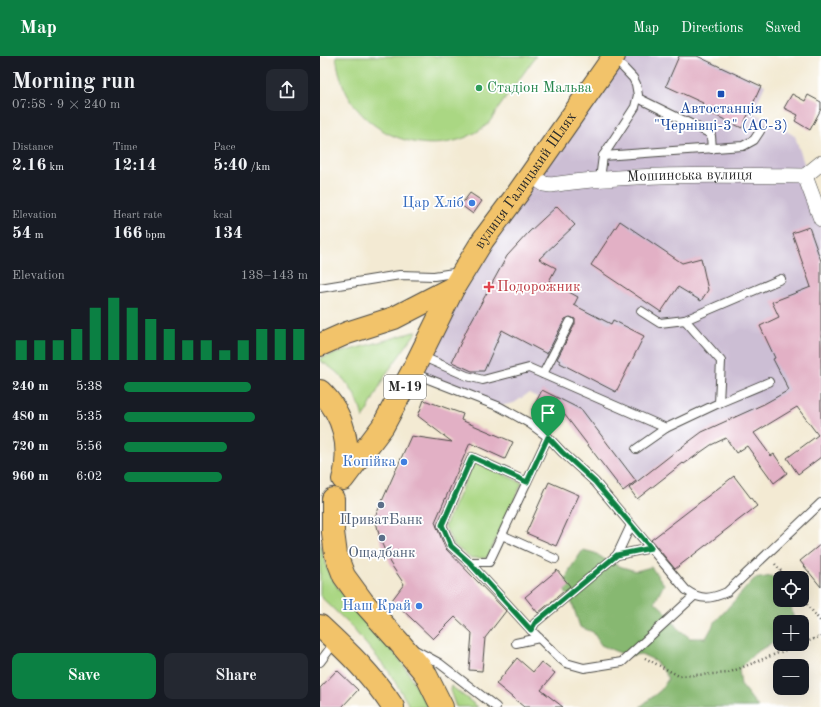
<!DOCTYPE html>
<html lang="en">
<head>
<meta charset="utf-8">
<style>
	:root { --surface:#171b24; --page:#242831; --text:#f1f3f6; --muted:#9ea1a6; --accent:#0b8043 }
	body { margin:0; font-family:"Old Standard TT",serif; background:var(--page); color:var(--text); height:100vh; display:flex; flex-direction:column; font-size:15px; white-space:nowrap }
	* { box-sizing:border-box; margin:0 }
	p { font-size:13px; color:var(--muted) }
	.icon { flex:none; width:22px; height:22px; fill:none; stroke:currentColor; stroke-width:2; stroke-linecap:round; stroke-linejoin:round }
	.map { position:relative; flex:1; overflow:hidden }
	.sheet { display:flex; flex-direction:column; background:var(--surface); width:320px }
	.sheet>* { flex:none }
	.tools { position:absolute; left:453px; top:515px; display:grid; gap:8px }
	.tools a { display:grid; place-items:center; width:36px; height:36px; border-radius:8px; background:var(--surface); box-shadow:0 4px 16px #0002; font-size:20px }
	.pin { position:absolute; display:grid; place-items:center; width:34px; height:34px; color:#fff; margin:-41px -17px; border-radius:50% 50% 50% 0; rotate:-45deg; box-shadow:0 0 4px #0007 }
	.pin .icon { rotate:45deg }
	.round { display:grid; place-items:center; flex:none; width:42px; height:42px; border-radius:8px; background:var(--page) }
	.overview { display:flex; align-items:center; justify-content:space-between; height:68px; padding:0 12px }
	h1 { font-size:22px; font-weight:700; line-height:30px }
	.stats { display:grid; grid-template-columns:repeat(3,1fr); gap:6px; height:68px; padding:4px 12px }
	.stats div { display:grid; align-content:center }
	.stats b { font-size:17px; font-weight:700 }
	.stats small { font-size:11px; font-weight:400 }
	.stats p { font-size:11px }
	.chart { height:112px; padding:8px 12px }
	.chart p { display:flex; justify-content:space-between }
	.chart svg { width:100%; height:72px; margin-top:4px; stroke:var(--accent); stroke-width:6 }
	.cta { display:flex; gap:8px; margin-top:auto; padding:8px 12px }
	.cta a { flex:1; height:46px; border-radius:8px; background:var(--accent); color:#fff; font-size:16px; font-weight:700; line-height:46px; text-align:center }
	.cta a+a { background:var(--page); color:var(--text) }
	ul { padding:0 12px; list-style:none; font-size:13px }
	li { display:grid; grid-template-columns:64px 48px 1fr; align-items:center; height:30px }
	li i { height:10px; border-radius:5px; background:var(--accent) }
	header { display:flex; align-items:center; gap:24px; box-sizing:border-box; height:56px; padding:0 20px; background:var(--accent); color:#fff }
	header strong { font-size:19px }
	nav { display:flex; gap:22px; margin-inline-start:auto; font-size:14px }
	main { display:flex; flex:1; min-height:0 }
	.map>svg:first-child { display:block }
	.industrial { fill:#ccbed4 }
	.green { fill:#aad783; stroke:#6a8157 }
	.forest { fill:#87b871; stroke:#59724e }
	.building { fill:#e2b0c5 }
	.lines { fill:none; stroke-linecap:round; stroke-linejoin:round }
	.service-casing { stroke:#494844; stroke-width:10 }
	.minor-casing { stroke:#494844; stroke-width:16 }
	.trunk-casing { stroke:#494844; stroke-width:24 }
	.path { stroke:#494844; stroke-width:2.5; stroke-dasharray:1 3; stroke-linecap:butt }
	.service { stroke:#fff; stroke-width:8 }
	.minor { stroke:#fff; stroke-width:15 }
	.trunk { stroke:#f2c36a; stroke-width:22 }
	.route-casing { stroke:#fff; stroke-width:8 }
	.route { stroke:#0b8043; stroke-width:5 }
	.leisure-dot { fill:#2e9e5b; stroke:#fff; stroke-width:1.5 }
	.transit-dot { fill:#1a4fb4; stroke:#fff; stroke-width:1.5 }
	.shop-dot { fill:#3f7fe0; stroke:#fff; stroke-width:1.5 }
	.health-dot { fill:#e0444e; stroke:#fff; stroke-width:1.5 }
	.service-dot { fill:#5c6f8a; stroke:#fff; stroke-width:1.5 }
	.labels { text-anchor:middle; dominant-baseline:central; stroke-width:3.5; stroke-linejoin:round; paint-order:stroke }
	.shield { fill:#fff; stroke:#6b6b6b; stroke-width:1 }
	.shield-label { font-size:14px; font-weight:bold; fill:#2b2b2b }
	.leisure-label { font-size:15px; fill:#27864d; stroke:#fff; text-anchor:start }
	.transit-label { font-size:15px; fill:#164399; stroke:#fff }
	.street-label { font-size:15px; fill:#2b2b2b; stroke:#fff }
	.shop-label { font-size:15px; fill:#366cbe; stroke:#fff; text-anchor:end }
	.health-label { font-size:15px; fill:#be3a42; stroke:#fff; text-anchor:start }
	.service-label { font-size:15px; fill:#4e5e75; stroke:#fff }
</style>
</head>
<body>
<header>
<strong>Map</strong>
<nav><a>Map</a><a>Directions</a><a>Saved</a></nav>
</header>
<main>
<section class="sheet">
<div class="overview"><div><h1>Morning run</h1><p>07:58 · 9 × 240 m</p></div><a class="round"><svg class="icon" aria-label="share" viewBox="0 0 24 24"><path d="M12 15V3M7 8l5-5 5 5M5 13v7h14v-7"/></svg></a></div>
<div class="stats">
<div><p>Distance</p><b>2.16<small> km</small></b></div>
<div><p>Time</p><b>12:14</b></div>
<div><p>Pace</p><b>5:40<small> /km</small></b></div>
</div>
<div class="stats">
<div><p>Elevation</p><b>54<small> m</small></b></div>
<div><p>Heart rate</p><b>166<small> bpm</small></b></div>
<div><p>kcal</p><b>134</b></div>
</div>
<div class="chart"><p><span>Elevation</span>138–143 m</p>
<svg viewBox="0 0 160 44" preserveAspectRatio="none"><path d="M5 44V32M15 44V32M25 44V32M35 44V25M45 44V12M55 44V6M65 44V12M75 44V19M85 44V25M95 44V32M105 44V32M115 44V38M125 44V32M135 44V25M145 44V25M155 44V25"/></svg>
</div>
<ul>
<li><b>240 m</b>5:38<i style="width:69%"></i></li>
<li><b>480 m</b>5:35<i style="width:71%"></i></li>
<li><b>720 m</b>5:56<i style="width:56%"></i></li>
<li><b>960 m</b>6:02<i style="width:53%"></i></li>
</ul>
<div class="cta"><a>Save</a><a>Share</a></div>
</section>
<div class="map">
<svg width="501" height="651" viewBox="0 0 501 651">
	<rect width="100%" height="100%" fill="#fff"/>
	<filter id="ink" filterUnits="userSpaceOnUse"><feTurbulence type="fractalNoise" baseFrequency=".025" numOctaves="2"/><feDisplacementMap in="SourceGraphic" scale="8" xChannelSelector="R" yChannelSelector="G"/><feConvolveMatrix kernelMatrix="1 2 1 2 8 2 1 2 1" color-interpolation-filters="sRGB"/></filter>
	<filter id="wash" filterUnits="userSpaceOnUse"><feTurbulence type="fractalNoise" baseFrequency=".012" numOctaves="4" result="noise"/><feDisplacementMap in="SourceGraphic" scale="16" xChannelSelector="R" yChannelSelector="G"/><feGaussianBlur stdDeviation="0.9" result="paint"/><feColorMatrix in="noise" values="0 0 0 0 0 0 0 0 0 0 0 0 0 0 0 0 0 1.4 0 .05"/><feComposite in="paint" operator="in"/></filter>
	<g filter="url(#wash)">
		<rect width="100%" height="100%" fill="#f3ead3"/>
		<path class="industrial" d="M292,0H383L445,29L433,56L475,80L501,159V244L492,326L382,377L302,436L243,355L209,337L194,347L180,350L91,314Z"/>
		<g class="green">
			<path d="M16,0H216C204,17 192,33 180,50C175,57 171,66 164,71C121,103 57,87 30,43C22,30 18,15 16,0Z"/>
			<path d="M97,275L66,318L43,363C39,339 22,316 0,305V302L63,285Z"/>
			<path d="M154,405L202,427L167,502H150L133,488L125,470Z"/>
			<path d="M0,485L7,512L18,532L82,606L108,651H90L68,614L29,568L0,540Z"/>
			<path d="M131,630L158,651H136L130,634Z"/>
		</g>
		<path class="forest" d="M263,494L275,497L287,505L302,511L316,515L331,511L344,528L335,546L348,558L357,572L370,582H386L395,566L434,523L452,520L460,527V544H470L474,566H460V580L450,588L435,597L419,613L421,629L438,651H320L341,634L348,623L343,614L334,604L321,598L309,600L295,595L281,589L273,576L260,571L252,547L243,532L250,513Z"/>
		<g id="blocks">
			<g class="building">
				<path d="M359,0H377L441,30L422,72L380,52L383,47L346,30Z"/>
				<path d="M472,38L485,45L488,39L501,46V53L490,74L475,65L478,59L464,52Z"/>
				<path d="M150,137L162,145L153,158L141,149Z"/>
				<path d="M237,150L255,169L219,203L236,212L229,225L258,241L254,249L291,268L293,264L324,280L296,336L240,307V305L237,303L255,268V263L250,261L245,263L227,298L182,274L164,315H152L132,306L147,273L187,200L209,176Z"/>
				<path d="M300,165L362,207L381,202L388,234L381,245L358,231L341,256L271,209Z"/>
				<path d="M489,171L501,205V401L478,418L467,402L498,379L477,351L434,377L451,400L454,398L467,417L454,427L427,390L416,397L406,382L391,389L364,408L363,407L317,443L309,432L355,396L382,376L444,348L469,334L453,303L455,302L440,270L459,261L452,246L491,231L472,177Z"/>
				<path d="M222,334L262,354L316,425L303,435L238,350L232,363L212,354Z"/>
				<path d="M104,344L143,358L141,364L193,386L185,403L150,387L115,466L125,492L186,555L165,582L162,615L149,614L152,577L135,561L113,583L72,544L84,528L70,507L60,483L55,461L91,380L132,386L98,360Z"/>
				<path d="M414,420L437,450L355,513L331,484Z"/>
				<path d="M229,426L259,439L236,490L206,477Z"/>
				<path d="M501,488V531L480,505Z"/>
				<path d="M237,514L250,530L218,557L205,541Z"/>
				<path d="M197,602L213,616L221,606L235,617L221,634L243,651H204L176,628Z"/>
				<path d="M17,614L38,634L22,651H0V632Z"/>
			</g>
		</g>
	</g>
	<g filter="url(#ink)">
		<use href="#blocks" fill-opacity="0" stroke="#494844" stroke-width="1"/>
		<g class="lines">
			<defs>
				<g id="service">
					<path d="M318,42L389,77L391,80L392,93"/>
					<path d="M283,100L423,90L434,84L440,75"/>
					<path d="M280,123L283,100L315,51L318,39L316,28L313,22L294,2"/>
					<path d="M0,232L80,219L114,220L140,216"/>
					<path d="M321,255L340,267L365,264"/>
					<path d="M101,300L147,320L163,324L209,312L346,372L399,347L401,305L365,264L461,223"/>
					<path d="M93,317L180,351L209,367L228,381"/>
					<path d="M223,318L250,266"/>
					<path d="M399,347L449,326"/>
					<path d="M316,393L346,372"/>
					<path d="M207,426L152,401L122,469L131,490L149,506H169L228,381L242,396L275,426L366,534C381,545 391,543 407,536L501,447"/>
					<path d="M182,479L235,503"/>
					<path d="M331,492L297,499L215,567L211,574L237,600L246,607L264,612L302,606L374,540"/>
					<path d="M297,499L311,469"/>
					<path d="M149,506L211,574"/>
					<path d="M196,587L219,582"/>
					<path d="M95,594L119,607L176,651"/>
					<path d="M0,606L15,586"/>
				</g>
				<g id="minor">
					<path id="s1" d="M211,119L224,128L231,129C313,117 401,119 485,120L501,163"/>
					<path d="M485,120L501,107"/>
				</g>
				<g id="trunk">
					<path d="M0,289L27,277L74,262L134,231"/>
					<path d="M0,335C24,358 31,389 24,421"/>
					<path id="s2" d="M23,423L63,370L92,316L134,231L163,184L198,137L294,0"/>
					<path d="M13,443V476L16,499L24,520L43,546L79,586L105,617L122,651"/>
					<path d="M0,570C27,595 53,620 73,651"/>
				</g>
			</defs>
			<use href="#service" class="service-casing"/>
			<use href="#minor" class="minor-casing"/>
			<use href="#trunk" class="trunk-casing"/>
			<g class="path">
				<path d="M455,508L467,522"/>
				<path d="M482,542L501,566"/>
				<path d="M482,588L501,580"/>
				<path d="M325,602L359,620L408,617L481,588"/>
			</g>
			<use href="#service" class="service"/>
			<use href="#minor" class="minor"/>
			<use href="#trunk" class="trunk"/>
		</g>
	</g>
	<g class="lines" filter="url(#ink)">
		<defs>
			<path id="route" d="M228,381L242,396L275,426L331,492L297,499L215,567L211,574L149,506L131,490L122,469L152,401L207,426Z"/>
		</defs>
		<use href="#route" class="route-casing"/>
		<use href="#route" class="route"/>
	</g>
	<circle class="leisure-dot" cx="159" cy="32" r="4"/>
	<rect class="transit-dot" x="397" y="34" width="8" height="8" rx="2"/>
	<g class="shop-dot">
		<circle cx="152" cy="147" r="4"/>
		<circle cx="84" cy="406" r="4"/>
		<circle cx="99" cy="550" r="4"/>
	</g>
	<path class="health-dot" d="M167 225h4v4h4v4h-4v4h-4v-4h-4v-4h4z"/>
	<g class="service-dot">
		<circle cx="61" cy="449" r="4"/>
		<circle cx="62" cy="482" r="4"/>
	</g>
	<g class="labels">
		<rect class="shield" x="64" y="319" width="42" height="24" rx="3"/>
		<g class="shield-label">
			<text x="85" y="331">М-19</text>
		</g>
		<g class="leisure-label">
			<text x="167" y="32">Стадіон Мальва</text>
		</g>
		<g class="transit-label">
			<text x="401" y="53">Автостанція<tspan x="401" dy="17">"Чернівці-3" (АС-3)</tspan></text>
		</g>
		<g class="street-label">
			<text stroke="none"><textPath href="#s1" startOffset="162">Мошинська вулиця</textPath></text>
			<text stroke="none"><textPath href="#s2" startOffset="351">вулиця Галицький Шлях</textPath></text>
		</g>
		<g class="shop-label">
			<text x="144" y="147">Цар Хліб</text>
			<text x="76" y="406">Копійка</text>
			<text x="91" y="550">Наш Край</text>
		</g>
		<g class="health-label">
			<text x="177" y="231">Подорожник</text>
		</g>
		<g class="service-label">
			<text x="61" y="464">ПриватБанк</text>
			<text x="62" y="497">Ощадбанк</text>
		</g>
	</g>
</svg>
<div class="tools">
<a><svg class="icon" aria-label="locate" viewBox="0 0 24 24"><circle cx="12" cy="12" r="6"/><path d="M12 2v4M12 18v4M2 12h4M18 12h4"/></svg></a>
<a>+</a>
<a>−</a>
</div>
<div class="pin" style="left:228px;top:381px;background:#1e9e55"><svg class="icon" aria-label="arrive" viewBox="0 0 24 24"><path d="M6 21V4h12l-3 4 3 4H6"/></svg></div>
</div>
</main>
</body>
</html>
